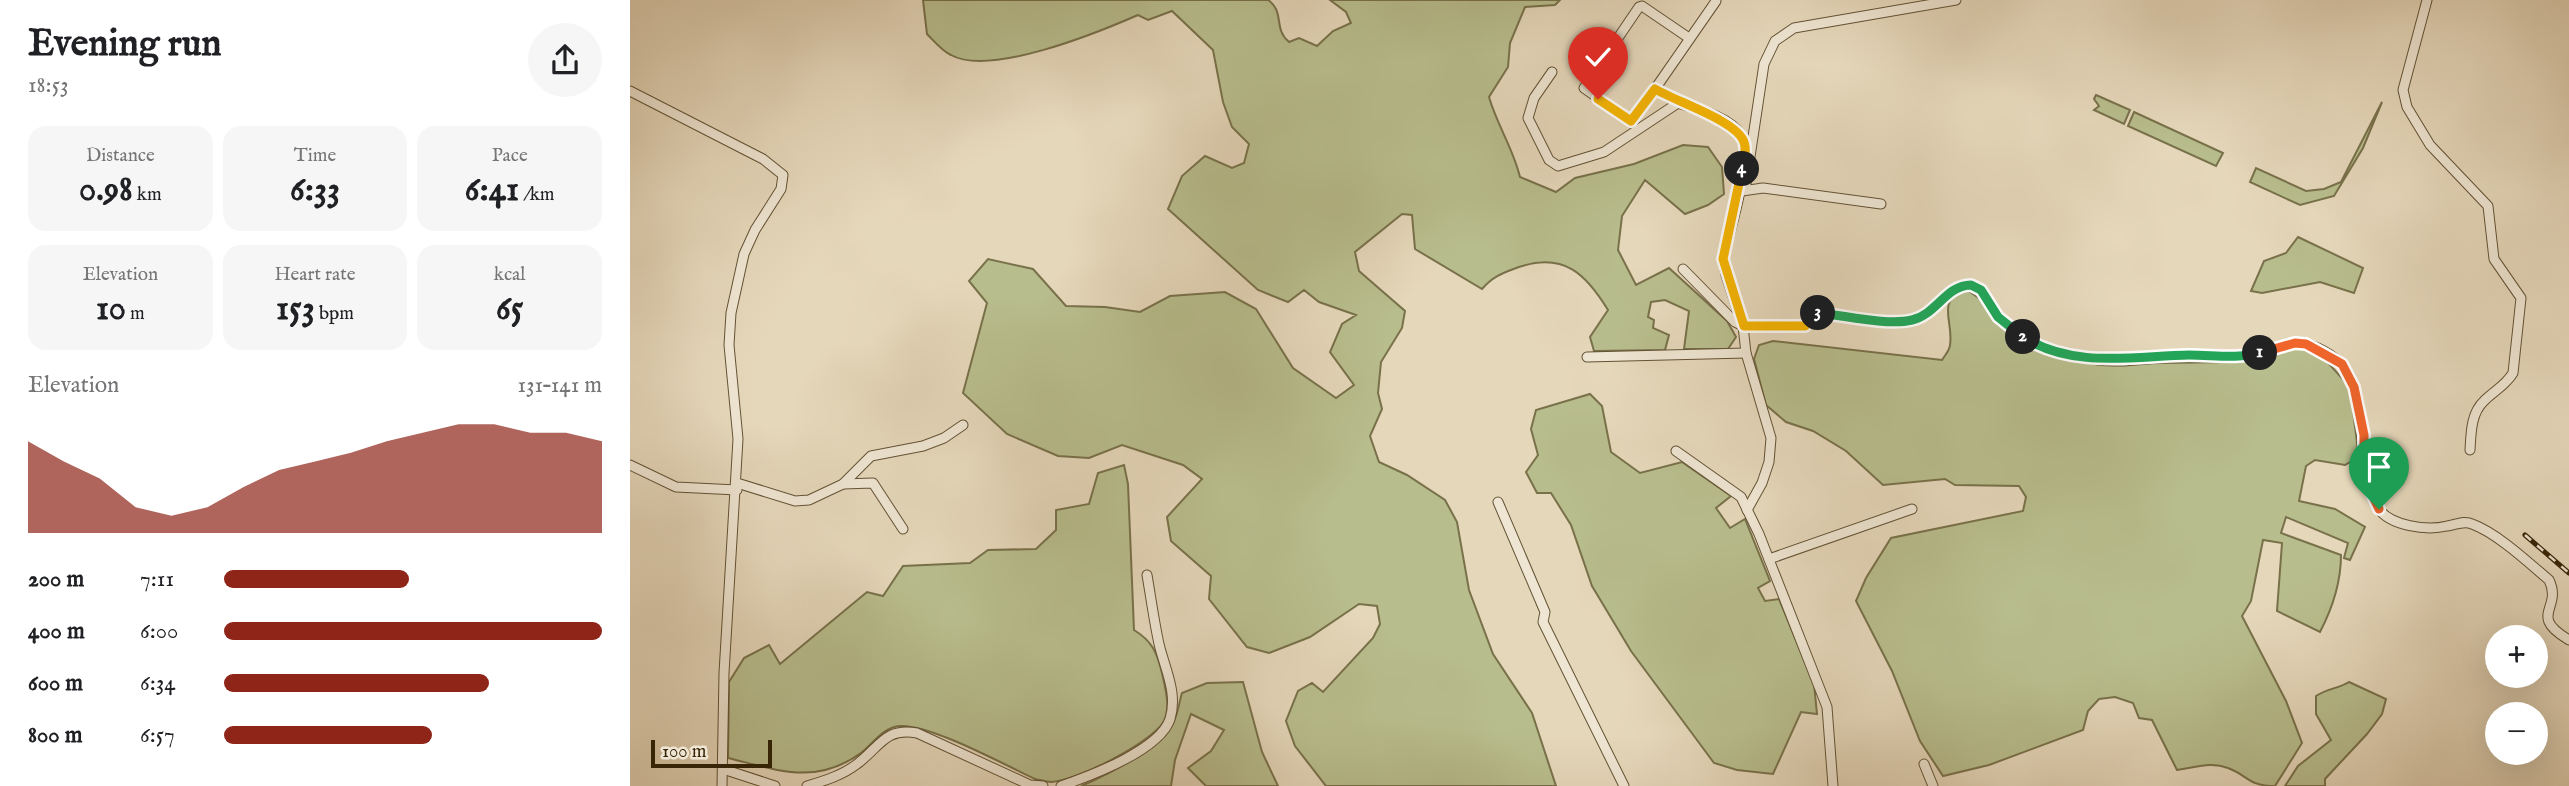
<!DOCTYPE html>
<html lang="en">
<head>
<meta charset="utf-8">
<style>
	:root { --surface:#fff; --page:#f6f6f6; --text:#202124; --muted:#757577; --accent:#8f2418 }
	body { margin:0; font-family:"IM FELL English",serif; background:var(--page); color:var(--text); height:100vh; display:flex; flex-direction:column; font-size:26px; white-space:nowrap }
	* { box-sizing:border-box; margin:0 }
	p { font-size:23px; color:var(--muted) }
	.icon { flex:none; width:38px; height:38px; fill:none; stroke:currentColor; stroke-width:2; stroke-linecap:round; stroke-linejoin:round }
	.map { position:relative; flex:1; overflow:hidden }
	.sheet { display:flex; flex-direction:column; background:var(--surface); width:630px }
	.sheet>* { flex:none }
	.fabs { position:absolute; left:1855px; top:625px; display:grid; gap:14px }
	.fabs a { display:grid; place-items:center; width:63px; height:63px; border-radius:50%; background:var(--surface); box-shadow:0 7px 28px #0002; font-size:35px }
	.scale { position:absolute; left:21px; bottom:18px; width:121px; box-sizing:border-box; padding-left:7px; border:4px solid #382507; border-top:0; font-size:19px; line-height:24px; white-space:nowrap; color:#382507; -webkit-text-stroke:5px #eee5d2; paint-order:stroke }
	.pin { position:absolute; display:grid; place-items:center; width:60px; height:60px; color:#fff; margin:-72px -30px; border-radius:50% 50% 50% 0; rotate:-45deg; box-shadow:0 0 7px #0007 }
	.pin .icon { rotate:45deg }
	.km { position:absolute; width:35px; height:35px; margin:-18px; border-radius:50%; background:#222; color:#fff; font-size:19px; line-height:35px; text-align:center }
	.round { display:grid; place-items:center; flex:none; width:74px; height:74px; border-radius:37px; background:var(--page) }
	.overview { display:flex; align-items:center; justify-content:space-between; height:119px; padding:0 28px }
	h1 { font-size:38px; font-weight:700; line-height:52px }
	.stats { display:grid; grid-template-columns:repeat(3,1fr); gap:10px; height:119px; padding:7px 28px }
	.stats div { display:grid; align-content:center; border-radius:18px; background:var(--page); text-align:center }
	.stats b { font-size:35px; font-weight:700 }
	.stats small { font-size:19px; font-weight:400 }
	.stats p { font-size:19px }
	.chart { height:196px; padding:14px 28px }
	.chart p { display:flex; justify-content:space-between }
	.chart svg { width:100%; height:126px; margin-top:7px; fill:var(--accent); opacity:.7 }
	ul { padding:0 28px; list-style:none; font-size:23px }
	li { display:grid; grid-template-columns:112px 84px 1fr; align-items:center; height:52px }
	li i { height:18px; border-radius:9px; background:var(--accent) }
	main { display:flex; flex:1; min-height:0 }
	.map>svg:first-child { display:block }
	.green { fill:#b8bd8d; stroke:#78714a; stroke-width:2 }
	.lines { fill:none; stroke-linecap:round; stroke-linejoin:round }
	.minor-casing { stroke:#635234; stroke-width:11 }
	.minor { stroke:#eee5d2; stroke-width:9 }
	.rail-casing { stroke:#382507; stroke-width:5 }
	.rail { stroke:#eee5d2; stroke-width:2.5; stroke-dasharray:8; stroke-linecap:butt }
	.split-1-casing { stroke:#fff; stroke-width:14 }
	.split-2-casing { stroke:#fff; stroke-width:14 }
	.split-3-casing { stroke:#fff; stroke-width:14 }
	.split-4-casing { stroke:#fff; stroke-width:14 }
	.split-5-casing { stroke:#fff; stroke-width:14 }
	.split-1 { stroke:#f0652b; stroke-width:9 }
	.split-2 { stroke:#22a559; stroke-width:9 }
	.split-3 { stroke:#22a559; stroke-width:9 }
	.split-4 { stroke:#f5b400; stroke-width:9 }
	.split-5 { stroke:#f5b400; stroke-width:9 }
</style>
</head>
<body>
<main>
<section class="sheet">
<div class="overview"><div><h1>Evening run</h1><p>18:53</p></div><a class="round"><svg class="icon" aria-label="share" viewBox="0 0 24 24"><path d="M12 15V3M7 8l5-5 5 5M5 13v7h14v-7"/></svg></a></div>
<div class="stats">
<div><p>Distance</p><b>0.98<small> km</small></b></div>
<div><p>Time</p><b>6:33</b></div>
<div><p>Pace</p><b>6:41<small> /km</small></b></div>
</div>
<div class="stats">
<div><p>Elevation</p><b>10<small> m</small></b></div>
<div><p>Heart rate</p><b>153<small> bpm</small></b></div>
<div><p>kcal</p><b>65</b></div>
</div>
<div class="chart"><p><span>Elevation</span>131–141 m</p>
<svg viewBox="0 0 160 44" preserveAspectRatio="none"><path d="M0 44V12L10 19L20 25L30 35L40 38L50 35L60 28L70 22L80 19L90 16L100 12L110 9L120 6L130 6L140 9L150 9L160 12V44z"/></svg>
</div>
<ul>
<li><b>200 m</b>7:11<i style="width:49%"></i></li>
<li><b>400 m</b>6:00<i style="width:100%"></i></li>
<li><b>600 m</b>6:34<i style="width:70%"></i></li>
<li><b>800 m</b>6:57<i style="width:55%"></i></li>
</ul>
</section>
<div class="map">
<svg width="1939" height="786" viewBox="0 0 1939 786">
	<rect width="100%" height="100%" fill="#e5d7ba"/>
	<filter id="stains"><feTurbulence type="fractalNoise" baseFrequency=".00286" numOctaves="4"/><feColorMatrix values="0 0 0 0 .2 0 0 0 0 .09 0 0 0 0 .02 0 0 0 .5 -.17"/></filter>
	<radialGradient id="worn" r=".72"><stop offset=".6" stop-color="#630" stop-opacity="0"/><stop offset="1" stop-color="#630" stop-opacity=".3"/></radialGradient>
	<g class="green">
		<path d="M293,0H638C655,11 643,29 659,42L669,38L687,46L703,31L721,23L716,12L700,0H930L925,5L895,7L880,43L878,67L859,97C867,125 883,148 890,177L926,192L945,178L1004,164L1053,145L1078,147L1092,167L1094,194L1078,205L1055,214L1015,180L992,216L988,250L1006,285L1039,268L1097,321L1106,337L1098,349H1054L1059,311L1035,300L1021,302L1018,317L1024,320L1023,328L1039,335L1035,350L964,351L960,337L978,310C956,274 934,252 889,267C873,273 863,276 852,289L785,249L782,215L772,214L725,252L729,271L775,311L772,328L751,362L748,393L752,409L740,436L749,462L777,475L815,500L827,522L839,590L863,654L902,713L926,786H696L665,746L656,721L668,691L682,683L693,692L743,638L750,624L747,606L729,604L680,637L639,653L617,647L579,599L581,576L541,541L537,517L572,479L553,465L492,445L459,458L428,456L377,434L333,393L357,303L339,281L358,259L403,269L436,306L475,307L510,312L540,296L595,292L626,309L663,368L706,398L724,385L700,352L712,324L726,315L689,302L674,290L658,302L628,290L538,209L552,176L575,156L602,168L614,163L619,144L602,127L593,102L583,50L542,11L518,20L508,15C469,32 360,77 321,55C312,51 304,41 297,34Z"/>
		<path d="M1466,95L1500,110L1494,124L1464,110L1469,106L1464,99Z"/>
		<path d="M1752,102L1733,148L1704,196L1670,205L1620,182L1626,168L1676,191L1694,189L1711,182Z"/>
		<path d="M1504,112L1593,153L1586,166L1498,126Z"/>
		<path d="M1668,237L1733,268L1724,293L1690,282L1632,293L1621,291L1634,261L1656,253Z"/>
		<path d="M1336,289L1350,299L1369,325L1399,345L1466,364L1602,362L1662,348H1674L1691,355L1720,387L1728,450L1722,461L1715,465L1685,460L1676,466L1669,501L1705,509L1735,527L1720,560L1714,558L1718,543L1656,517L1651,533L1711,555C1711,583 1703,607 1690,632L1647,611L1652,543L1633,540L1621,601L1612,616L1656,701L1672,743L1645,786C1618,786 1619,776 1598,768C1580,761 1565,768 1547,770L1522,720L1509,718L1503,703L1485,697L1469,699L1458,711L1453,730L1359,765L1313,776L1290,741L1262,671L1226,601L1236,578L1261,538L1393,511L1396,497L1389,486L1325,485L1315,479L1253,485L1216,451L1183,431L1156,422L1136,405L1124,359L1129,345L1143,341L1312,360C1315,355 1320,350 1320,345C1324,321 1305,301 1336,289Z"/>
		<path d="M960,394L972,406L981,452L1010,473L1052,462L1101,496L1086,508L1100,528L1115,519L1140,581L1128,588L1135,601L1149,599L1184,684L1187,714L1171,712L1143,774L1107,770L1084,763L1001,651L962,586L941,525L921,493H907L896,472L908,455L901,429L906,410Z"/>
		<path d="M494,465L498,484L504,630C522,641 527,652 532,673C535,687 541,707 534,721C522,743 446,781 421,782C416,782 410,780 405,779C375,765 300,724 270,726C253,727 243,744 231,753C185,786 148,770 98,758L99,682L114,658L139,645L150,664L237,592L253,596L273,566L340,563L358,550L406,549L426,530V510L459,504L468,473Z"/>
		<path d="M613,682L632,752L648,786H576L558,768L581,751L594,730L561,714L545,760L541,786H451C477,775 528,749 542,725C548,716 549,702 552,693L577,683Z"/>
		<path d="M1719,682L1756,699L1752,714L1737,734L1695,779V786H1655L1668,766L1701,740L1686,714V696C1698,688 1708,689 1719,682Z"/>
	</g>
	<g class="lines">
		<defs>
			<g id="minor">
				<path d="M1797,0L1773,90L1777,107L1800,145L1858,206L1864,259L1891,298L1883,373C1876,385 1864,391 1854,401C1841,413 1841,433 1840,450"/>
				<path d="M922,72L904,98L898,118L919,160L928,166L974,152L1048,103C1067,109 1100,117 1111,135C1124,156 1099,234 1093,259L1096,275L1113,326L1116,353L1141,438L1139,462L1132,483L1117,510"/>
				<path d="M1025,89L1086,1"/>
				<path d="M0,91L133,159L153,175L151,189L125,230L114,254L101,313L99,345L108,439L94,673L92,786"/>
				<path d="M1048,103L1025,89L1001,121L954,88L1009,7L1012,6L1059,38"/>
				<path d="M1115,190L1134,64L1145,41L1164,28L1326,0"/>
				<path d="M1112,191L1133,188L1251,204"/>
				<path d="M1053,269L1105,322L1113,326L1175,325L1188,313C1213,315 1257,326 1281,320C1306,315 1316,285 1341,285C1356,291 1358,305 1368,316C1392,344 1432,355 1468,360C1496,364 1529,356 1558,356C1574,355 1590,358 1605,357C1634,356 1659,336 1688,348C1754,377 1716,459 1748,508C1760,526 1797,531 1817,526C1825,525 1834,520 1842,524C1867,533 1899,563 1919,580C1933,609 1897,615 1939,640"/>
				<path d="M957,357L1116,353"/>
				<path d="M1046,451L1111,497L1129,534L1197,707L1203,786"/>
				<path d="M0,465L46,487L107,490"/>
				<path d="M107,483L165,501L179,500L213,484L241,456L293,446L314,438L333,425"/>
				<path d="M213,484L243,483L273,529"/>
				<path d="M868,502L915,612L913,622L994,786"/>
				<path d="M1139,559L1282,509"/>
				<path d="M1294,764L1303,786"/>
				<path d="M93,769L145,786"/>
				<path d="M177,786C194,781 213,775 227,764C250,747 255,727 287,733L400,785L413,786"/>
				<path d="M431,786C460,776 530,750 540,719C548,693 535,669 529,644C524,621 521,598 517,575"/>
			</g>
		</defs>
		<use href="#minor" class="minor-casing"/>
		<use href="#minor" class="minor"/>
		<defs>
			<path id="rail" d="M1895,535L1939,573"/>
		</defs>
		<use href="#rail" class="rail-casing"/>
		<use href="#rail" class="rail"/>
	</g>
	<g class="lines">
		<defs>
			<path id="split-1" d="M1630,353L1665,343L1676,344L1712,364L1724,387L1734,435V477L1749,509"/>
			<path id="split-2" d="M1393,337C1444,369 1503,356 1559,355C1584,355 1606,359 1630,353"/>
			<path id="split-3" d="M1188,313C1213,315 1257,326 1282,320C1306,315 1316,285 1341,285L1351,290L1368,317L1393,337"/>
			<path id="split-4" d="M1112,169L1093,259L1114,326H1175L1188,313"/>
			<path id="split-5" d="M968,99L1001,121L1025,89C1047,102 1107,121 1114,142C1117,150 1114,160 1112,169"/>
		</defs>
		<use href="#split-1" class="split-1-casing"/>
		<use href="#split-2" class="split-2-casing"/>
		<use href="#split-3" class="split-3-casing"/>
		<use href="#split-4" class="split-4-casing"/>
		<use href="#split-5" class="split-5-casing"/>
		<use href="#split-1" class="split-1"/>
		<use href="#split-2" class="split-2"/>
		<use href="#split-3" class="split-3"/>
		<use href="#split-4" class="split-4"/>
		<use href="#split-5" class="split-5"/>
	</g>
	<rect width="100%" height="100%" filter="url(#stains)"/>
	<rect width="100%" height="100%" fill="url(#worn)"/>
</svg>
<div class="fabs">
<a>+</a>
<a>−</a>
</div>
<div class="scale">100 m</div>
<div class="pin" style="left:1749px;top:509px;background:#1e9e55"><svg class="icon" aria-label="arrive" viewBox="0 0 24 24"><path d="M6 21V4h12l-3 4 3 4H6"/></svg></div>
<div class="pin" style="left:968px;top:99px;background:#d93025"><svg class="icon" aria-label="check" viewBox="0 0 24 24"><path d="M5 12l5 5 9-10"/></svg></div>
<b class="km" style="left:1630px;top:353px">1</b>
<b class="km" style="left:1393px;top:337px">2</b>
<b class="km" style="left:1188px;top:313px">3</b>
<b class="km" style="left:1112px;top:169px">4</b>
</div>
</main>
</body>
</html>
